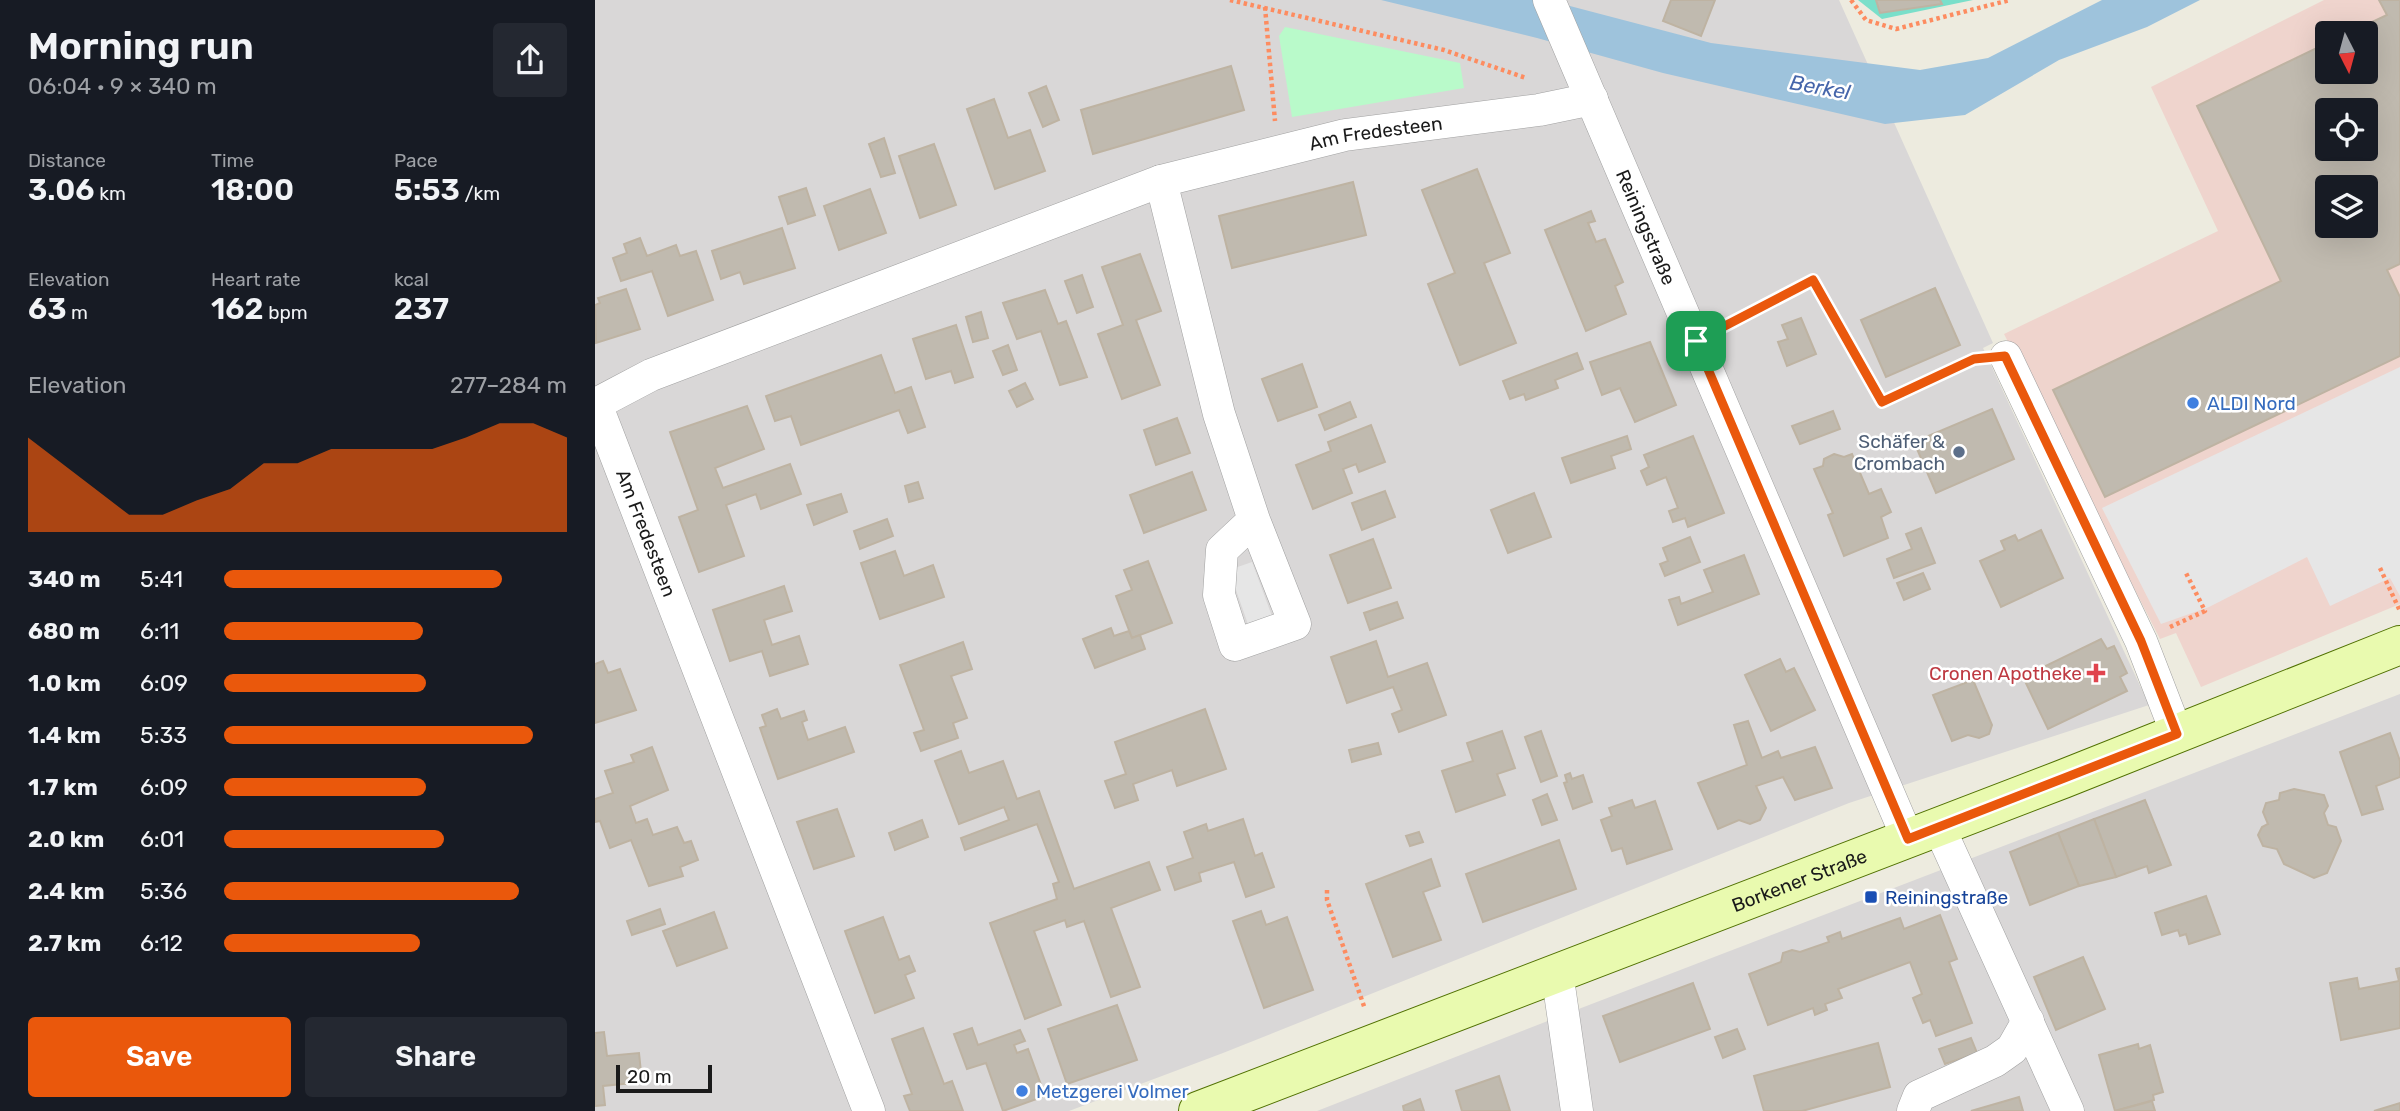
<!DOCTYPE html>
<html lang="en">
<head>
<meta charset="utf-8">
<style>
	:root { --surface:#171b24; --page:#242831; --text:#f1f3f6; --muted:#9ea1a6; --accent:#ea580c }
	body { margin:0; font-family:Rubik,sans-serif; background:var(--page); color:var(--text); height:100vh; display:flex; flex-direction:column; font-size:26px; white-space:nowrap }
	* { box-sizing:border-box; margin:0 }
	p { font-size:23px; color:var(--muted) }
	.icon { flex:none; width:38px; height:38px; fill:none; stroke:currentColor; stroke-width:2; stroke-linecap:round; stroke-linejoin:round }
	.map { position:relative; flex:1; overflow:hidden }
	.side { display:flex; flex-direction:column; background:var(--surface); width:595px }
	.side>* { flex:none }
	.needle { width:46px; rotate:174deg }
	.fabs { position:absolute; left:1720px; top:21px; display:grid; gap:14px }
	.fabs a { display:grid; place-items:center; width:63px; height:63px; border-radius:7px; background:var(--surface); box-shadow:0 7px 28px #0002; font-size:35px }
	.scale { position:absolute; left:21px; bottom:18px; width:96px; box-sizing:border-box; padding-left:7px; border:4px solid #1a1a1a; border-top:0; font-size:19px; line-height:24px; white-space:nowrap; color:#1a1a1a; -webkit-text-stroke:5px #fff; paint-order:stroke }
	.pin { position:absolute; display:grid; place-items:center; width:60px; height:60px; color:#fff; margin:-30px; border-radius:14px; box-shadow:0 4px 10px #0006 }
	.round { display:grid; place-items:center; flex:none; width:74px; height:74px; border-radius:7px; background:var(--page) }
	.summary { display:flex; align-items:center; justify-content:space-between; height:119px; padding:0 28px }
	h1 { font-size:38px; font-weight:600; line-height:52px }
	.figures { display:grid; grid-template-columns:repeat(3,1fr); gap:10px; height:119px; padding:7px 28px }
	.figures div { display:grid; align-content:center }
	.figures b { font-size:30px; font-weight:600 }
	.figures small { font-size:19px; font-weight:400 }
	.figures p { font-size:19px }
	.chart { height:196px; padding:14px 28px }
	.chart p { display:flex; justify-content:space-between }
	.chart svg { width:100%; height:126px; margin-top:7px; fill:var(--accent); opacity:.7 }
	.primary-button { display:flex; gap:14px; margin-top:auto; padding:14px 28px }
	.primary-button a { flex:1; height:80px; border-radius:7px; background:var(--accent); color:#fff; font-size:28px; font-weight:600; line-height:80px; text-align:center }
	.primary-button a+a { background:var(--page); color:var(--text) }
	ul { padding:0 28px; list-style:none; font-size:23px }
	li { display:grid; grid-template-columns:112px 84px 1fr; align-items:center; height:52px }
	li i { height:18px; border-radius:9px; background:var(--accent) }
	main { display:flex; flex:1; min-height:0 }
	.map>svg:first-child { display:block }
	.residential { fill:#d9d7d7 }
	.commercial { fill:#efd4cd; fill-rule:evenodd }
	.park { fill:#b9faca }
	.pitch { fill:#7adfca }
	.parking { fill:#e6e6e6 }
	.water { fill:#9ec3dc }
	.building { fill:#c0baaf; stroke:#beb3a2; stroke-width:2; fill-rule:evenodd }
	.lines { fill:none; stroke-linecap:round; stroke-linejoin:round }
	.street-casing { stroke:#a1a1a1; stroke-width:33 }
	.secondary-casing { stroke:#517102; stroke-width:40 }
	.path { stroke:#fd8c60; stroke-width:4.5; stroke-dasharray:3.5 3.5; stroke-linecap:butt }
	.street { stroke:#fff; stroke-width:32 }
	.secondary { stroke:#e9faaf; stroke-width:38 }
	.route-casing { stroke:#fff; stroke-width:14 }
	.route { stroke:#ea580c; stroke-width:9 }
	.shop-dot { fill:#3f7fe0; stroke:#fff; stroke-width:2.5 }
	.service-dot { fill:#5c6f8a; stroke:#fff; stroke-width:2.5 }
	.health-dot { fill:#e0444e; stroke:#fff; stroke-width:2.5 }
	.transit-dot { fill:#1a4fb4; stroke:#fff; stroke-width:2.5 }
	.labels { text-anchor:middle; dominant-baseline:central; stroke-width:5; stroke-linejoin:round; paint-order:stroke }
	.street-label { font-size:19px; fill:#1a1a1a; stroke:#fff }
	.shop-label { font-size:19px; fill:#366cbe; stroke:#fff; text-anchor:start }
	.service-label { font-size:19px; fill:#4e5e75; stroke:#fff; text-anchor:end }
	.health-label { font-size:19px; fill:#be3a42; stroke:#fff; text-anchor:end }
	.transit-label { font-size:19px; fill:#164399; stroke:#fff; text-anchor:start }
	.water-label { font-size:21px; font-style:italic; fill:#4666ab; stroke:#fff }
</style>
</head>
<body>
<main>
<section class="side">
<div class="summary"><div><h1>Morning run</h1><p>06:04 · 9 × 340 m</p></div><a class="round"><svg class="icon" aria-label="share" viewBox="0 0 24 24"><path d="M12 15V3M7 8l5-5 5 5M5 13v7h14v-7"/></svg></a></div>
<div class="figures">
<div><p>Distance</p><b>3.06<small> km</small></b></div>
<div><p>Time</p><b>18:00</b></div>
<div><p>Pace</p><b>5:53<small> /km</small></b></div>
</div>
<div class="figures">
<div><p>Elevation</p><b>63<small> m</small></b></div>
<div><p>Heart rate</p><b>162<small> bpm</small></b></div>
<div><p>kcal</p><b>237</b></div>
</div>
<div class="chart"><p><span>Elevation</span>277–284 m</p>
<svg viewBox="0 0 160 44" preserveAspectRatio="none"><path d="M0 44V11L10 20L20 29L30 38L40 38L50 33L60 29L70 20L80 20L90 15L100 15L110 15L120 15L130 11L140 6L150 6L160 11V44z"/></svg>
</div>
<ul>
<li><b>340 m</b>5:41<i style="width:81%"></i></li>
<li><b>680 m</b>6:11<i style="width:58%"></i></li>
<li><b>1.0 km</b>6:09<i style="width:59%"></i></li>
<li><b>1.4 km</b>5:33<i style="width:90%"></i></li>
<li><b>1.7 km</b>6:09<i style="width:59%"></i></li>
<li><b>2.0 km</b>6:01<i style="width:64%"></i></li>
<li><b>2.4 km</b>5:36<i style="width:86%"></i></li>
<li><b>2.7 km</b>6:12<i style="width:57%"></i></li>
</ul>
<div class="primary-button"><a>Save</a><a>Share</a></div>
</section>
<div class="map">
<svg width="1805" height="1111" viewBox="0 0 1805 1111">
	<rect width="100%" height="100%" fill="#edebdf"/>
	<g class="residential">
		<path d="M0,0H1244L1398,343L1388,348L1554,705L1254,803L628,1053L474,1111H0Z"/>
		<path d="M1805,694V1111H722L981,1010Z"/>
	</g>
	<path class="commercial" d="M1729,0H1805V604L1606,687L1581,633L1565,639L1409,334L1623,231L1556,87ZM1732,33H1771V72H1732ZM1732,110H1771V149H1732ZM1732,187H1771V226H1732Z"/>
	<path class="park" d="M690,27L865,63L869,88L697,117L684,36Z"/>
	<path class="pitch" d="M1263,0H1378L1287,19Z"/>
	<g class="parking">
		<path d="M1805,367V596L1795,578L1735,606L1712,557L1614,607L1566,624L1507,508Z"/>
		<path d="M657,562L678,619L654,627L634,570Z"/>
	</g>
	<path class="water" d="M786,0H952L1116,43L1325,70L1393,58L1507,0H1605L1552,27L1464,60L1370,115L1290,124L1068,73L942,38Z"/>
	<g class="building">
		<path d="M1076,0H1120L1106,36L1068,21Z"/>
		<path d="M1281,0H1345L1347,4L1285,13Z"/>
		<path d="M1784,0H1805V264L1792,270L1805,297V356L1510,497L1458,390L1686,281L1602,106L1732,43V72H1771V33H1754L1792,15ZM1732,110H1771V149H1732ZM1732,187H1771V226H1732Z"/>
		<path d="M636,66L649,110L498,154L486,110Z"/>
		<path d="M451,86L464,120L448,127L434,93Z"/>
		<path d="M399,99L413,138L435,130L450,171L400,189L372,109Z"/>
		<path d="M289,138L300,173L286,177L274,144Z"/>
		<path d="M339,144L361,205L325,218L304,156Z"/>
		<path d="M882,169L915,253L889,263L921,343L865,365L833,284L860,273L827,190Z"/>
		<path d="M758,182L771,235L637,268L624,216Z"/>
		<path d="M211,188L220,215L193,224L184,197Z"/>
		<path d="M275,189L291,233L244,250L229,206Z"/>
		<path d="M996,211L1000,221L993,223L1001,242L1010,239L1028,282L1020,286L1031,314L991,331L950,230Z"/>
		<path d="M187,228L200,268L149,284L145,272L126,279L117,251Z"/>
		<path d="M45,238L52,256L81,245L85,256L101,251L118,300L73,316L57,271L26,281L18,258L32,253L29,244Z"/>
		<path d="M545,254L566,311L541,320L565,385L527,399L503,334L528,325L507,267Z"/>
		<path d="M487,275L498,307L482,313L470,281Z"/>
		<path d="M1340,288L1365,345L1291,377L1266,320Z"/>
		<path d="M31,289L45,329L1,343L0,305L5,303L3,298Z"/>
		<path d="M450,290L463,324L471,321L492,377L465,385L446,331L422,339L408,303Z"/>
		<path d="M386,312L393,338L378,342L371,317Z"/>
		<path d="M1206,318L1221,354L1192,366L1183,342L1193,339L1187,325Z"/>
		<path d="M361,325L378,377L360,383L356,371L331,379L318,339Z"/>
		<path d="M1055,342L1081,405L1040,422L1025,388L1007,395L995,362Z"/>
		<path d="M413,345L422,370L408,375L398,351Z"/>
		<path d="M982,353L988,369L960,380L963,388L931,400L929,394L915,399L908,381Z"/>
		<path d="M286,355L300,393L316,387L330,427L313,433L304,410L206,445L196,416L180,421L171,396Z"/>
		<path d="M707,364L722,407L683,421L667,379Z"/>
		<path d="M430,383L438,399L422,407L414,391Z"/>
		<path d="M755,402L761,417L730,430L724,415Z"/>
		<path d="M152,406L169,449L120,468L128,488L195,464L206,494L166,509L161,494L131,505L149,556L104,572L84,517L103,510L75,432Z"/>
		<path d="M1397,409L1419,459L1341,493L1319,442Z"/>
		<path d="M1238,411L1245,429L1205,444L1197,426Z"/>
		<path d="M582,418L595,453L561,465L549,430Z"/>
		<path d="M776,425L790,462L764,472L761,464L748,469L757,493L718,509L701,465L736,451L733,442Z"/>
		<path d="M1032,436L1036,449L1016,456L1020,468L976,483L967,458Z"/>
		<path d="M1098,436L1129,513L1093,527L1090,518L1078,522L1074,511L1083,508L1071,477L1052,485L1046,471L1054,467L1049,455Z"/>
		<path d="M1239,454L1249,457L1257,454L1274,494L1286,489L1296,512L1286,517L1293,538L1249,556L1233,515L1238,513L1219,469L1228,466L1229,459Z"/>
		<path d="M597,472L611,510L549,533L535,495Z"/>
		<path d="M323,482L328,498L314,502L310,486Z"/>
		<path d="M790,491L800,517L767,530L757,503Z"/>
		<path d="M939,493L956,537L913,553L896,510Z"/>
		<path d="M246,494L252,512L219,525L212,505Z"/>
		<path d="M292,519L298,536L265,549L259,531Z"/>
		<path d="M1326,528L1340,563L1299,578L1292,559L1317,549L1311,534Z"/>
		<path d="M1446,530L1468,578L1406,607L1385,561L1410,550L1406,541L1420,535L1423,541Z"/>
		<path d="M1095,537L1105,562L1070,576L1065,564L1073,561L1068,548Z"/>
		<path d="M778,539L796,588L753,603L735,555Z"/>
		<path d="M300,551L309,576L338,565L349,597L285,619L266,563Z"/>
		<path d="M1149,555L1164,594L1083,625L1074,600L1084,597L1086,604L1118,592L1109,570Z"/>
		<path d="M553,561L577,623L537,638L521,596L537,590L529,570Z"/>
		<path d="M1328,573L1335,589L1309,600L1302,583Z"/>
		<path d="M189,586L197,611L169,620L177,645L204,636L213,664L175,676L167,651L135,661L118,610Z"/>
		<path d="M802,602L808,618L775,630L769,613Z"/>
		<path d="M516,628L519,636L534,631L537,638L545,635L550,649L500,668L488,639Z"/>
		<path d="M1506,639L1512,649L1519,646L1532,673L1525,677L1532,691L1453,729L1428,677Z"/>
		<path d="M781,641L793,677L832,663L851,715L804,732L797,714L807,710L798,687L752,703L736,657Z"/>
		<path d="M368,642L377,669L356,676L372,718L358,723L363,738L326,751L319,733L329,730L305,665Z"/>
		<path d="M1185,659L1191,672L1199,668L1220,710L1176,731L1150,675Z"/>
		<path d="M8,661L13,673L25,669L41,710L0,723V664Z"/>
		<path d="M1378,680L1397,725L1394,734L1384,738L1373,735L1357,741L1338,695Z"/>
		<path d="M182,709L186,719L209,711L212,720L207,722L213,740L250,727L259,752L183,779L165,728L171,726L167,715Z"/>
		<path d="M610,709L631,769L582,786L577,770L538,784L543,800L520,808L510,781L531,774L520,742Z"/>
		<path d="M1153,721L1167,758L1183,751L1186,758L1220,747L1237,788L1200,800L1188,777L1161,786L1171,808L1165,820L1155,824L1144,820L1123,829L1103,783L1152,765L1139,725Z"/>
		<path d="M907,731L920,768L902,774L910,795L861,812L847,771L878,761L872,743Z"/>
		<path d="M946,731L962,776L946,782L930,737Z"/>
		<path d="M1795,733L1805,761V777L1781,786L1788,809L1767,815L1745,752Z"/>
		<path d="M783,743L786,754L757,762L754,750Z"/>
		<path d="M57,747L73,790L35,806L41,823L52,819L58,835L82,827L89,843L96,841L103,860L85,867L88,876L54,886L36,840L15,848L5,821L0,822V799L18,793L10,771L39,762L36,755Z"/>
		<path d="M366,751L374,773L408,761L422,799L444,791L479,889L554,862L565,890L516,908L545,987L516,997L489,921L472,927L470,920L439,931L466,1005L430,1019L395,923L462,899L458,884L464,882L442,824L370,850L366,838L414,820L409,807L364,824L340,761Z"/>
		<path d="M975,773L977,779L988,775L997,802L978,809L969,783L972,782L970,775Z"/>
		<path d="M1699,789L1729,795L1733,806L1729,813L1733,825L1741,827L1746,841L1732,873L1719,878L1689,864L1682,849L1668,846L1663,835L1667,827L1673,824L1668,812L1671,803L1684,800L1685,793Z"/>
		<path d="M952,794L962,820L947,825L938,800Z"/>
		<path d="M1037,800L1040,808L1060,801L1077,849L1032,864L1027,848L1017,851L1006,820L1017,816L1014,808Z"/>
		<path d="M1550,800L1576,865L1554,873L1552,866L1521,877L1499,819Z"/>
		<path d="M242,809L259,856L219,869L202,822Z"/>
		<path d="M648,819L660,856L667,853L679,887L651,897L639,862L604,873L606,881L580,890L572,867L598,858L589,832L611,824L613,831Z"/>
		<path d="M1499,819L1521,877L1484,886L1463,833Z"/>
		<path d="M327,820L333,837L300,850L294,833Z"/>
		<path d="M824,832L828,842L815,846L811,836Z"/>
		<path d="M1463,833L1484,886L1435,905L1415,852Z"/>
		<path d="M964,840L981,889L888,922L871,874Z"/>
		<path d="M836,859L845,886L828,892L846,940L798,957L771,884Z"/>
		<path d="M1611,896L1625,934L1594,944L1591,934L1585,936L1583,930L1567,935L1560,913Z"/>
		<path d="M65,909L70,924L37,935L32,921Z"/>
		<path d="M666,911L671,925L692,917L718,990L669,1008L638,921Z"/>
		<path d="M119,912L132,948L82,966L68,931Z"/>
		<path d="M1345,915L1362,959L1354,962L1377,1023L1341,1036L1335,1020L1328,1023L1318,998L1327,994L1315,962L1243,989L1247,998L1230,1004L1232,1010L1220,1015L1218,1008L1173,1025L1154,974L1186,962L1188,953L1197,950L1205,952L1234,942L1232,937L1245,932L1247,939L1305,918L1309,929Z"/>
		<path d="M288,917L304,960L314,956L320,971L310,975L319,998L280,1013L250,931Z"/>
		<path d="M1488,957L1510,1009L1461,1030L1439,977Z"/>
		<path d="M1805,968V1028L1746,1040L1735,983L1762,978L1764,989L1804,981L1801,969Z"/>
		<path d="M1098,983L1115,1029L1025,1062L1008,1016Z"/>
		<path d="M522,1005L542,1060L472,1084L453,1029Z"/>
		<path d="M328,1028L349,1084L357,1081L368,1111H315L309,1096L317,1094L297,1039Z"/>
		<path d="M377,1028L383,1045L425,1030L430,1041L419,1045L422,1053L433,1049L450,1096L408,1111L391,1063L372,1069L359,1034Z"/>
		<path d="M1142,1029L1150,1049L1128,1058L1120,1037Z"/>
		<path d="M9,1032L12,1056L44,1053L47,1082L8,1086L10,1105L0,1106V1033Z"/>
		<path d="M1376,1038L1382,1053L1350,1064L1344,1049Z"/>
		<path d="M1283,1043L1295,1087L1207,1111H1169L1159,1076Z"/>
		<path d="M1543,1044L1544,1049L1555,1045L1568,1092L1558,1095L1559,1100L1520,1111L1504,1055Z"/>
		<path d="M904,1076L915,1111H867L861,1091Z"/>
		<path d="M1424,1097L1428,1111H1376Z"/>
		<path d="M825,1099L829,1111H809L808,1106Z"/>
		<path d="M1557,1101L1560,1111H1520Z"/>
		<path d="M1805,1103V1111H1779Z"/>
	</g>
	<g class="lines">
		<defs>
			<g id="street">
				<path id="s1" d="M954,0L1313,839"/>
				<path d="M566,181L624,414L659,520L627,550L624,595L640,645L700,624L659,520"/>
				<path d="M1411,357L1546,641L1582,734"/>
				<path d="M1344,827L1473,1111"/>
				<path d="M962,972L982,1111"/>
				<path id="s2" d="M274,1111L1,404L56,375L566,181L750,135L944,110L997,99"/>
				<path d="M1318,1111L1324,1096L1400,1061L1417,1049L1433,1021"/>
			</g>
			<g id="secondary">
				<path id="s3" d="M603,1111L1468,779L1805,645"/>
			</g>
		</defs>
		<use href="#street" class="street-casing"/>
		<use href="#secondary" class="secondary-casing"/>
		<g class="path">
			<path d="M635,0L849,50L931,78"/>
			<path d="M1256,0L1271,20L1301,29L1415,0"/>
			<path d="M670,7L680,121"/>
			<path d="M1127,328L1218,280L1287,402L1379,359"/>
			<path d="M1785,568L1805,611"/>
			<path d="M1575,627L1610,611L1590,571"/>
			<path d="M732,890V900L770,1009"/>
		</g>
		<use href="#street" class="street"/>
		<use href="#secondary" class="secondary"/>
	</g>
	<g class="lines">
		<defs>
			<path id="route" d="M1218,280L1287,402L1379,359L1410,356L1546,641L1582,734L1313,839L1101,341Z"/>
		</defs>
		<use href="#route" class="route-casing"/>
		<use href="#route" class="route"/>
	</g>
	<g class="shop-dot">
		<circle cx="1598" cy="403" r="7"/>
		<circle cx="427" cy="1091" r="7"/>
	</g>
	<circle class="service-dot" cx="1364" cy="452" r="7"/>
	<path class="health-dot" d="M1497.5 662.5h7v7h7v7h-7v7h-7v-7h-7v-7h7z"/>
	<rect class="transit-dot" x="1269" y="890" width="14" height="14" rx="3.5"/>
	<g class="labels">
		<g class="street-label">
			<text stroke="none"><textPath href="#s2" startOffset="1586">Am Fredesteen</textPath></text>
			<text stroke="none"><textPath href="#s1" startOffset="247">Reiningstraße</textPath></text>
			<text transform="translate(51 533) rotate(69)">Am Fredesteen</text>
			<text stroke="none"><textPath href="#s3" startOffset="644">Borkener Straße</textPath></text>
		</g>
		<g class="shop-label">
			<text x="1612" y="403">ALDI Nord</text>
			<text x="441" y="1091">Metzgerei Volmer</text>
		</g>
		<g class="service-label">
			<text x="1350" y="441">Schäfer &amp;<tspan x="1350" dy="22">Crombach</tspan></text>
		</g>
		<g class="health-label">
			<text x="1487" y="673">Cronen Apotheke</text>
		</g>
		<g class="transit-label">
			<text x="1290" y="897">Reiningstraße</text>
		</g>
		<g class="water-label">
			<text transform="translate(1225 87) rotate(10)">Berkel</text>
		</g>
	</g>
</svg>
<div class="fabs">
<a><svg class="needle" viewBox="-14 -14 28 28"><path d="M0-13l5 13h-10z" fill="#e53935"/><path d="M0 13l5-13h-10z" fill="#9ea1a6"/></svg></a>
<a><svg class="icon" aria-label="locate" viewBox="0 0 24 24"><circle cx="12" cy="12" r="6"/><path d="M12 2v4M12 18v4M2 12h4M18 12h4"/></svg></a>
<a><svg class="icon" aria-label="layers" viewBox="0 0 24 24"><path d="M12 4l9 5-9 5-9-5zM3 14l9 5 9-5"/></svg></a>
</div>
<div class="scale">20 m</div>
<div class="pin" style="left:1101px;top:341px;background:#1e9e55"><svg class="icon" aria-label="arrive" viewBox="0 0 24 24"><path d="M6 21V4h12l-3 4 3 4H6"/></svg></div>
</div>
</main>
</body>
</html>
